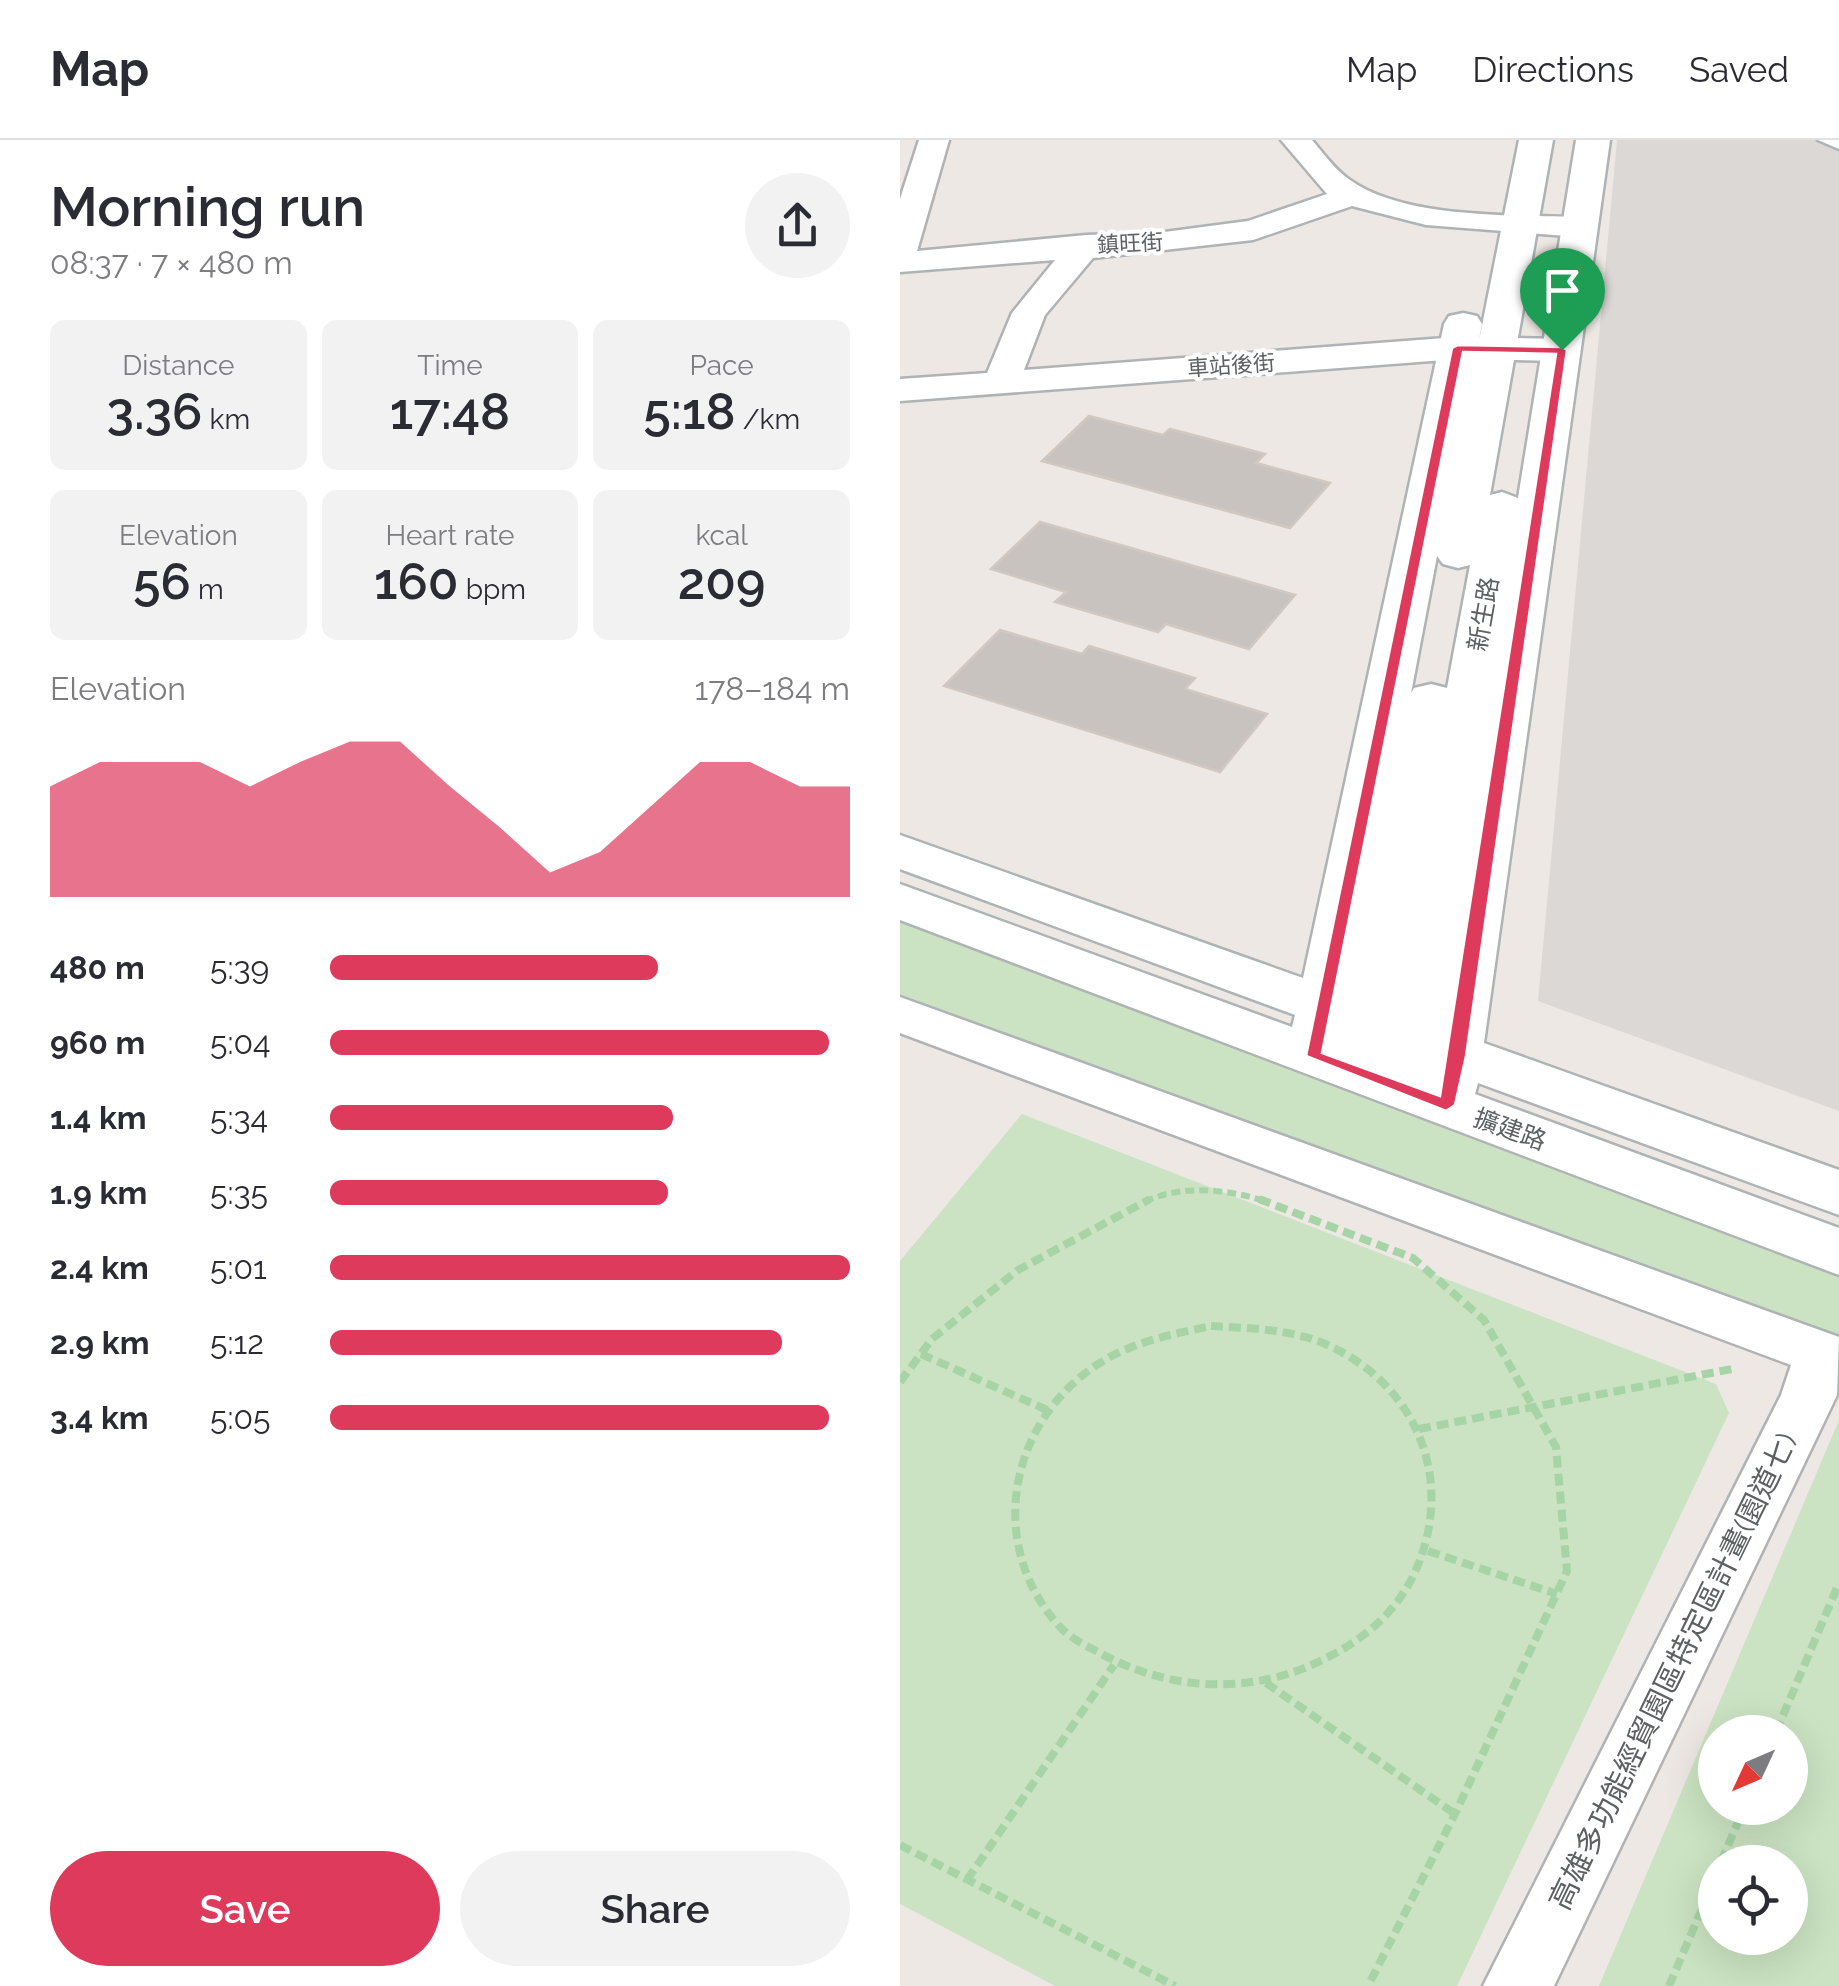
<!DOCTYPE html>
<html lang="en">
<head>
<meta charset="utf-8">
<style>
	:root { --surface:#fff; --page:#f2f2f3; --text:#2b2b33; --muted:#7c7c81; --line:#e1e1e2; --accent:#dd3a5c }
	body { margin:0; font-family:Raleway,"Noto Sans TC",sans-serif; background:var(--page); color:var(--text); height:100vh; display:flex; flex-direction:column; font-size:38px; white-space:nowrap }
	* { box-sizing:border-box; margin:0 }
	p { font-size:32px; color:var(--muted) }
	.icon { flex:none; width:55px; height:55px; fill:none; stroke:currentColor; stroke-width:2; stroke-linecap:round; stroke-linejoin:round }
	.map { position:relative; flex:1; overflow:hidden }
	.side { display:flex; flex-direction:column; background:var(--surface); width:900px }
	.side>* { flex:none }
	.needle { width:65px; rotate:226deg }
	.tools { position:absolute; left:798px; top:1575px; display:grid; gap:20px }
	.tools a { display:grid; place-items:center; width:110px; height:110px; border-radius:50%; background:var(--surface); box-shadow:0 10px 40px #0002; font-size:50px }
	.pin { position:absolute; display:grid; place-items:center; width:85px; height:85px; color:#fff; margin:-102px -42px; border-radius:50% 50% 50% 0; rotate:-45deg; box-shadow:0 0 10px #0007 }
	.pin .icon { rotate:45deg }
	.round { display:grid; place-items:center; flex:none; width:105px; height:105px; border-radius:52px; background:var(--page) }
	.overview { display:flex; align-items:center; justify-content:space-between; height:170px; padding:0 50px }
	h1 { font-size:55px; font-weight:600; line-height:75px }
	.metrics { display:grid; grid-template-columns:repeat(3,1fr); gap:15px; height:170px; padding:10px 50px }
	.metrics div { display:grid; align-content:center; border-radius:15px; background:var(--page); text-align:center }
	.metrics b { font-size:50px; font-weight:600 }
	.metrics small { font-size:28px; font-weight:400 }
	.metrics p { font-size:28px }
	.chart { height:280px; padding:20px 50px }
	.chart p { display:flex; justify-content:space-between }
	.chart svg { width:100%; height:180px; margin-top:10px; fill:var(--accent); opacity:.7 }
	.primary-button { display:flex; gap:20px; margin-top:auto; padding:20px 50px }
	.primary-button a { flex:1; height:115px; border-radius:60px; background:var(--accent); color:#fff; font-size:40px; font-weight:600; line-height:115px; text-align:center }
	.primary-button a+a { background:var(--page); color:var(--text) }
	ul { padding:0 50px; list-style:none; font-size:32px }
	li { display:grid; grid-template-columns:160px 120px 1fr; align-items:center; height:75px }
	li i { height:25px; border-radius:12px; background:var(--accent) }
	header { display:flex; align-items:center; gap:60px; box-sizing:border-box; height:140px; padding:0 50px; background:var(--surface); border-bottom:2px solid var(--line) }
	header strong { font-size:48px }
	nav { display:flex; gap:55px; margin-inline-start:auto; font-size:35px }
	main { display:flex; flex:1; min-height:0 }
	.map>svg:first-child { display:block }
	.industrial { fill:#dcd8d6 }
	.green { fill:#cbe3c2; fill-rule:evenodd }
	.building { fill:#c9c3c0; stroke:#d1c8c2; stroke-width:2.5 }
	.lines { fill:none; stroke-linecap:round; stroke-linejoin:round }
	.lane-casing { stroke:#afb3b5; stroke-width:5 }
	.street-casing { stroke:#afb3b5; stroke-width:5 }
	.secondary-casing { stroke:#aeb3b6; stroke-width:5 }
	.path-far1 { stroke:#a7d4a6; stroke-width:6; stroke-dasharray:9 5; stroke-linecap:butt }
	.path { stroke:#a7d4a6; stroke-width:8; stroke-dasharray:12 6; stroke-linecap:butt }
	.lane { fill:#fff; fill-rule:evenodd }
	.street { fill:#fff; fill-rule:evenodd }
	.secondary { fill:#fff; fill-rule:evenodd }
	.route { fill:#dd3a5c; stroke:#fff; stroke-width:2.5; fill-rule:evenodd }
	.labels { text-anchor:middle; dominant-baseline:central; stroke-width:8; stroke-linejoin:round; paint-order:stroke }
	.far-street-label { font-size:22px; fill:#5c6163; stroke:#fff }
	.street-label { font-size:25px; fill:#5c6163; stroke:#fff }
	.near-street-label { font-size:30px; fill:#5c6163; stroke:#fff }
</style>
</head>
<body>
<header>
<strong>Map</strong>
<nav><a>Map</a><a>Directions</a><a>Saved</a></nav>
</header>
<main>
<section class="side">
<div class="overview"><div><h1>Morning run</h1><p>08:37 · 7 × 480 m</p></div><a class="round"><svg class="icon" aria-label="share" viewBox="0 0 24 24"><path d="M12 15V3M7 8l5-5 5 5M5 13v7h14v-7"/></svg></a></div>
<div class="metrics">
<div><p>Distance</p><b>3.36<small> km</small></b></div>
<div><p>Time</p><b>17:48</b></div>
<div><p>Pace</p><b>5:18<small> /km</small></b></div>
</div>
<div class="metrics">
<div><p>Elevation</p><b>56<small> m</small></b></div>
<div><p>Heart rate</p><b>160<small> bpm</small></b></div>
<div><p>kcal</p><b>209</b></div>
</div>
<div class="chart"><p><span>Elevation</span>178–184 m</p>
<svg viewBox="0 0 160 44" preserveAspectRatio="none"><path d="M0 44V17L10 11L20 11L30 11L40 17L50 11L60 6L70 6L80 17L90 27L100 38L110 33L120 22L130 11L140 11L150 17L160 17V44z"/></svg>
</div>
<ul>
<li><b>480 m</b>5:39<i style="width:63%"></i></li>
<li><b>960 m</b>5:04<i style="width:96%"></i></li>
<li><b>1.4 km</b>5:34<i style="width:66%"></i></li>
<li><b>1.9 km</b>5:35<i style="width:65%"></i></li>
<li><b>2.4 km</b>5:01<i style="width:100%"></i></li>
<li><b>2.9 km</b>5:12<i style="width:87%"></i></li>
<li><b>3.4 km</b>5:05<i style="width:96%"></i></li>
</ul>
<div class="primary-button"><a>Save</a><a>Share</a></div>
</section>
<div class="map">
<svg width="939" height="1846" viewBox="0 0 939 1846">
	<rect width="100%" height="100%" fill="#ede8e4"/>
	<path class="industrial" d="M717,0H939V971L638,861Z"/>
	<g class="green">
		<path d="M0,782L939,1128V1212L0,889Z"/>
		<path d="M122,974L816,1244L829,1273L557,1846H155L0,1764V1121Z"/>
		<path d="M939,1280V1846H699ZM890,1592V1668H815V1592ZM890,1722V1798H815V1722Z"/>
	</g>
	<g class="building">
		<path d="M189,276L263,295L270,289L365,314L356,323L430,343L390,388L142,321Z"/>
		<path d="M140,382L395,455L349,509L266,484L258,492L155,462L166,452L91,429Z"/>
		<path d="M100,490L182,514L189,506L295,538L285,549L367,574L320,632L44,546Z"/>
	</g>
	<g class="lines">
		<defs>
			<path id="lane" d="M918,0H939V9Z"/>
			<g id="street">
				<path d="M19,0H49L17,111L186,95L257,93L348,81L427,54L381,0H412C424,14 435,30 450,40C504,79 615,75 680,77L692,80L696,87L692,94L680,97L526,85L452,66L353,100L193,118L145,175L124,230L558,197L662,199L674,203L680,210L674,217L662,221L558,219L0,261V239L87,233L112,173L155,120L0,132V59Z"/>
				<path d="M0,857L939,1197L937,1255L654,1846H583L881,1255L891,1225L0,893Z"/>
			</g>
			<path id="secondary" d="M619,0H653L590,355L602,352L618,358L676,0H710L584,903L939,1030V1075L578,943L575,954L939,1088V1135L0,780V744L392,887L395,875L0,729V695L403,838L544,184L549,176L563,173L577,176L582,184L576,216ZM537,416L543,424L558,428L570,425L547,548L531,544L514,548L511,553Z"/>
		</defs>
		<use href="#lane" class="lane-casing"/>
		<use href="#street" class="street-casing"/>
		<use href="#secondary" class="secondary-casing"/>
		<path class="path-far1" d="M245,1062C279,1044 331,1049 366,1062"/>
		<g class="path">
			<path d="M359,1059L513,1118L584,1180L656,1307L667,1431L555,1674L468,1846"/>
			<path d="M311,1186C348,1188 388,1189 423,1203C518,1243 557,1342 514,1434C492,1481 449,1510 402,1529C334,1555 261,1547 198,1512C185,1505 170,1498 160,1487C84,1404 109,1278 203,1221C236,1201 274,1194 311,1186Z"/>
			<path d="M21,1214L147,1270"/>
			<path d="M0,1242L32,1199L118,1130L250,1059"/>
			<path d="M519,1289L832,1229"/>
			<path d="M528,1411L657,1454"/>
			<path d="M366,1543L555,1674"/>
			<path d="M876,1592L939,1443"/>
			<path d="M0,1705L275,1846"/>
			<path d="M821,1722L844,1668"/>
			<path d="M67,1740L214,1525"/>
			<path d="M769,1846L815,1738"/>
		</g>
		<use href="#lane" class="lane"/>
		<use href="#street" class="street"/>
		<use href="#secondary" class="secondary"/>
	</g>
	<path class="route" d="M558,205L662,207L667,210L566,916L555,965L546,971L406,916L552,208ZM563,212L656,214L540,956L422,913Z"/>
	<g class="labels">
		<g class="far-street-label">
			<text transform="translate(230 103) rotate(-3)">鎮旺街</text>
			<text transform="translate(331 225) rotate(-4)">車站後街</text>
		</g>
		<g class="street-label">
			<text transform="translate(583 474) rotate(-80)">新生路</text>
			<text transform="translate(610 989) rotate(20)">擴建路</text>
		</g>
		<g class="near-street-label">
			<text transform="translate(773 1531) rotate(-64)">高雄多功能經貿園區特定區計畫(園道七)</text>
		</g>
	</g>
</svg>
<div class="tools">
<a><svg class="needle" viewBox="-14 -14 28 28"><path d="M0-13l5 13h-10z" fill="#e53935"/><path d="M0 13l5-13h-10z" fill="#7c7c81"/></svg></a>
<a><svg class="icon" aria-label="locate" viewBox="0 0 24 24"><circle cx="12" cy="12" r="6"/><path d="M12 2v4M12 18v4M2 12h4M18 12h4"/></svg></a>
</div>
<div class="pin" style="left:662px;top:210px;background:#1e9e55"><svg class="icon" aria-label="arrive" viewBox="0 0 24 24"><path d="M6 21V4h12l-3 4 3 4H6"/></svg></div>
</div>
</main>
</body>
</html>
